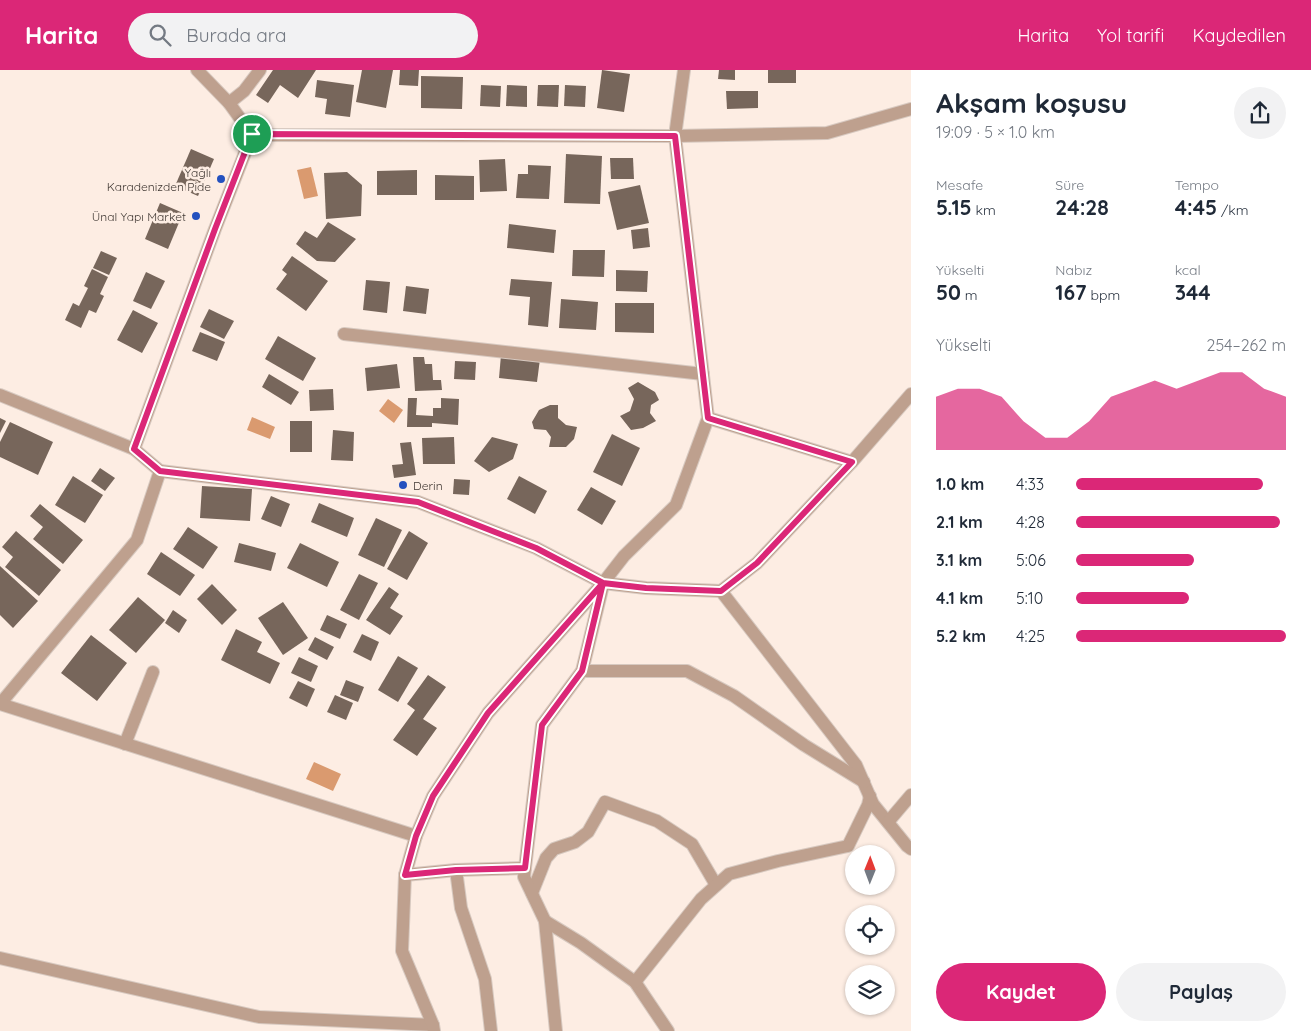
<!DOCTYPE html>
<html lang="tr">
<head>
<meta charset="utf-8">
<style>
	:root { --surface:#fff; --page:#f2f2f3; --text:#1f2937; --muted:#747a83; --accent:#db2777 }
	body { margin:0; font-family:Quicksand,sans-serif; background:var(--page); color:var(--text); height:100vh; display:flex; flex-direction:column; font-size:19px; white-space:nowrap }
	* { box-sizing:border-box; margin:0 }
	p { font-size:16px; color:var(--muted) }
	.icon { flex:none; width:28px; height:28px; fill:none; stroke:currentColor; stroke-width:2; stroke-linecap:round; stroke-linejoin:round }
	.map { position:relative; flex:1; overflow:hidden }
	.details { display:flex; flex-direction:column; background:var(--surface); width:400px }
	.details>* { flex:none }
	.needle { width:32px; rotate:1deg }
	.tools { position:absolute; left:845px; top:775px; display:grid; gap:10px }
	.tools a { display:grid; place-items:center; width:50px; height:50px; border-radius:50%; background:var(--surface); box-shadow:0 1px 4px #0004; font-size:25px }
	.pin { position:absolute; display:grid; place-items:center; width:42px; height:42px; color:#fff; margin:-21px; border:2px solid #fff; border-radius:50%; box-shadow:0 1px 5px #0007 }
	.round { display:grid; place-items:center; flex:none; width:52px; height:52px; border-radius:26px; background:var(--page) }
	.head { display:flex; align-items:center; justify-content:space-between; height:85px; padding:0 25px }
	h1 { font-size:28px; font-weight:700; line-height:38px }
	.figures { display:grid; grid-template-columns:repeat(3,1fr); gap:8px; height:85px; padding:5px 25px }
	.figures div { display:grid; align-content:center }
	.figures b { font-size:21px; font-weight:700 }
	.figures small { font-size:14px; font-weight:400 }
	.figures p { font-size:14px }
	.chart { height:140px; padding:10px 25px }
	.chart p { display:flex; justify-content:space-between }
	.chart svg { width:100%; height:90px; margin-top:5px; fill:var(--accent); opacity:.7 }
	.button { display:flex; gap:10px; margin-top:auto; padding:10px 25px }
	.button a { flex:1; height:58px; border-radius:30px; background:var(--accent); color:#fff; font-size:20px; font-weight:700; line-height:58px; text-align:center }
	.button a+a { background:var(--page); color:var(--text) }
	ul { padding:0 25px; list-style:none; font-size:16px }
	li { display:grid; grid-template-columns:80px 60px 1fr; align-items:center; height:38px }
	li i { height:12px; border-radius:6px; background:var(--accent) }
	header { display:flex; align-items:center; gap:30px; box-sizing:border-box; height:70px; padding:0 25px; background:var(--accent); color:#fff }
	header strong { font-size:24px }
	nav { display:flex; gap:28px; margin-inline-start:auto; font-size:18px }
	.search { width:350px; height:45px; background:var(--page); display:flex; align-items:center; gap:12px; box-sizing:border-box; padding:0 18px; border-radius:28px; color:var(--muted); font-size:19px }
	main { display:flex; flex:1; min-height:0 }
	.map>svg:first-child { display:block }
	.water { fill:#da9a6f }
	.building { fill:#77665b }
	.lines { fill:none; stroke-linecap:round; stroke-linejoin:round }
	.minor-casing { stroke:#d7c9c0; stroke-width:14 }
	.minor { stroke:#bea08e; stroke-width:12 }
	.route-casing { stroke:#fff; stroke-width:10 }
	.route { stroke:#db2777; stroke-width:6 }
	.poi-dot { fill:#2451bf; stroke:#fdede3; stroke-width:2 }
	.labels { text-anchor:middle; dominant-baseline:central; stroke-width:5; stroke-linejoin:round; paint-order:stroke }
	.poi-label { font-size:12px; fill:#413934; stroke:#fdede3; text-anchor:end }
</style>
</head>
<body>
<header>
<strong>Harita</strong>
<div class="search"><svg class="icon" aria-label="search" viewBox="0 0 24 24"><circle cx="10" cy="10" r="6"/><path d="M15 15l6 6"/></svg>Burada ara</div>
<nav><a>Harita</a><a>Yol tarifi</a><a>Kaydedilen</a></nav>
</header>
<main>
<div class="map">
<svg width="911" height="961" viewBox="0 0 911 961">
	<rect width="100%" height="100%" fill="#fdede3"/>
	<g class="water">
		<path d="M311,97L318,126L304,129L297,100Z"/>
		<path d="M388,329L403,340L394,353L379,341Z"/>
		<path d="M252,347L275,357L270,369L247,360Z"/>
		<path d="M314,692L341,704L333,721L306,709Z"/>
	</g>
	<g class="building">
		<path d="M273,0H316L298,28L280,15L268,33L256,25Z"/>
		<path d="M362,0H393L386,38L356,32Z"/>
		<path d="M400,0H419L418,16L399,15Z"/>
		<path d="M602,0L630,4L624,42L597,38Z"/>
		<path d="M719,0H735V10L718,9Z"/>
		<rect x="768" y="0" width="28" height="13"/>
		<path d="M421,6L463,7L462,39L421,38Z"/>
		<path d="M317,10L354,15L350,47L325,44L327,29L315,27Z"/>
		<path d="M481,15L501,16L500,37L480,36Z"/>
		<path d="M507,15L527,16V37L506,36Z"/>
		<path d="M538,15H559L558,37L537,36Z"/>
		<path d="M565,15L586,16L585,37L564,36Z"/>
		<path d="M726,21H758V38L727,39Z"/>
		<path d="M191,79L214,89L198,126L175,116Z"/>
		<path d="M566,84L602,86L600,134L564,133Z"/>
		<path d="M610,88H633L634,109H611Z"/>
		<path d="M505,89L507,121L480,122L479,90Z"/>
		<path d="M528,95L551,96L549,129L516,128L518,104H528Z"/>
		<path d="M417,100V125H377V101Z"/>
		<path d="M347,102L362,115L361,146L326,149L324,103Z"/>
		<path d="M435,105L474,106V130H435Z"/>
		<path d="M640,115L649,153L617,160L608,122Z"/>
		<path d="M160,133L183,143L168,179L145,169Z"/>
		<path d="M328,152L356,169L335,192L317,191L296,174L305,161L317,168Z"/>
		<path d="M509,154L556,160L554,183L507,178Z"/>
		<path d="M648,158L650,177L633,179L631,160Z"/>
		<path d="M573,180H605L604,207L572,206Z"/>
		<path d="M101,181L117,188L109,205L93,198Z"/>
		<path d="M292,186L328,211L306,241L276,219L287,204L282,200Z"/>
		<path d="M92,199L108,207L100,224L104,226L96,243L89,240L81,258L65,250L73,233L79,236L88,218L84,216Z"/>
		<path d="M616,200L648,201L647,222L616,221Z"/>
		<path d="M146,202L165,211L151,239L133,231Z"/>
		<path d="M511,209L552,212L548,257L528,255L530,227L509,225Z"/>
		<path d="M366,210L390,212L387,243L363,240Z"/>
		<path d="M406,216L429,219L426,244L403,241Z"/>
		<path d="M561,229L598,232L596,260L559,258Z"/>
		<path d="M615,233H654V263L615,262Z"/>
		<path d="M209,239L234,251L224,269L200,257Z"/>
		<path d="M133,240L158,253L142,283L117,270Z"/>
		<path d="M200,262L225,272L217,291L192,281Z"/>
		<path d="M278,266L316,288L303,311L265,289Z"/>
		<path d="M501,285L540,289L537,312L499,308Z"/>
		<path d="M413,287H424L425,294H432L433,310H441L442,320L415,321Z"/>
		<path d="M455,291L476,292L475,310L454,309Z"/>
		<path d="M397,294L400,318L367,321L365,298Z"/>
		<path d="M269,304L299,322L291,335L262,317Z"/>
		<path d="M638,312L655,322L659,330L651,335L650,343L656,351L643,358L631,360L620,346L630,341L634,329L628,318Z"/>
		<path d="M333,319L334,340L310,341L309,320Z"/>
		<path d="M408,328H417L416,345L433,346V338H441V328L459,329L458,355L432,353V357H407Z"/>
		<path d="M550,335H558V348L566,355L577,357L574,369L566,377H549L551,367L546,360L534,359L532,352L539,340Z"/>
		<path d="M0,348L6,351L0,363Z"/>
		<rect x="290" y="351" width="22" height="31"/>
		<path d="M10,352L53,372L38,405L0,387V372Z"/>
		<path d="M333,360L354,362L353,391L331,390Z"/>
		<path d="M612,364L640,378L622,416L593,402Z"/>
		<path d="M454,367L455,394H423L422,368Z"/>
		<path d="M492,367L518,374L513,389L489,402L474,391Z"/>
		<path d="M411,372L416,405L394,408L392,395L403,394L400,373Z"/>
		<path d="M100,398L115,408L105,421L91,411Z"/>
		<path d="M73,406L103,425L85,453L55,435Z"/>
		<path d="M519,406L547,421L535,444L507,429Z"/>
		<path d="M454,409L470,410L469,425L453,424Z"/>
		<path d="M202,416L252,419L250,451L200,448Z"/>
		<path d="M591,417L616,431L602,455L577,440Z"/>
		<path d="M271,426L290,434L281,457L261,449Z"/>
		<path d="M319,433L354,448L347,467L311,452Z"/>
		<path d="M40,434L83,470L63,494L33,469L43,457L30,446Z"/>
		<path d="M376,448L402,460L384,497L358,485Z"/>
		<path d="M188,457L218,477L203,499L173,479Z"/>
		<path d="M16,461L61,500L39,526L5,497L13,487L2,477Z"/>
		<path d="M409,461L428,473L407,510L387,499Z"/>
		<path d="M239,473L276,483L271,501L234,492Z"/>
		<path d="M300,473L339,492L327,517L287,498Z"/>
		<path d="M161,482L195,505L180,526L147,504Z"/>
		<path d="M0,496L38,531L13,558L0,545Z"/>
		<path d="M359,504L378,513L359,550L340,540Z"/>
		<path d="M212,514L237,540L222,555L197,529Z"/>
		<path d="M389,517L399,524L390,538L403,546L390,565L366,550Z"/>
		<path d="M138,527L165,550L136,583L109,560Z"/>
		<path d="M283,532L308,568L283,585L258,548Z"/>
		<path d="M173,540L187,550L179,563L165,553Z"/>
		<path d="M327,545L347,554L340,569L320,560Z"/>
		<path d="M236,559L262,572L257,582L280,593L270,614L221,590Z"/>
		<path d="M362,564L379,572L371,591L353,582Z"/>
		<path d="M91,565L127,593L97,631L61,603Z"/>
		<path d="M315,567L334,577L327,590L308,580Z"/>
		<path d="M398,586L418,598L398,632L378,620Z"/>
		<path d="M299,587L318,596L311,612L291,603Z"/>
		<path d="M428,605L446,617L423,649L437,658L417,686L393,670L415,640L407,634Z"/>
		<path d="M346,610L364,617L358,632L340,625Z"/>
		<path d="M298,611L315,619L307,637L289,628Z"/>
		<path d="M335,625L353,633L346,650L327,642Z"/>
	</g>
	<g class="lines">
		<defs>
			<g id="minor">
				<path d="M197,0L229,33L252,65"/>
				<path d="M229,33L244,21L260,0"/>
				<path d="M252,65L675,66L827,63L911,39"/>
				<path d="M344,264L703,304"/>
				<path d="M0,325L134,379"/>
				<path d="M708,348L852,392"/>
				<path d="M160,401L418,432L536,478L603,513L646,518L721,521L757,493L852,392L911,324"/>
				<path d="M721,521L856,695L873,734L907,776L911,779"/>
				<path d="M582,601H687L734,626L804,675L864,712"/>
				<path d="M0,634L137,470L160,401L134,379L215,159L252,65"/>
				<path d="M0,634L416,766"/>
				<path d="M125,674L153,602"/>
				<path d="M888,752L911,725"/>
				<path d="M456,800L461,838L485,909L491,961"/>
				<path d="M405,805L456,800L525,798"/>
				<path d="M532,823L546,788L554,779L575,772L588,762L605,732L657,751L692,774L716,815"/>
				<path d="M545,851L581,873L635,912L668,961"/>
				<path d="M0,888L259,947L433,955"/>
				<path d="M635,912L701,829L729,804L778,791L848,776L868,735L870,726"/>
				<path d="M434,961L433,955L402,881L405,805L416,766L433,726L488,643L603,513L624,486L676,435L708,348L675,66L684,0"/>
				<path d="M556,961L545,851L524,807L525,798L542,655L582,601L603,515"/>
			</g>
		</defs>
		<use href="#minor" class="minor-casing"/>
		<use href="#minor" class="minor"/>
	</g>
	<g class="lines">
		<defs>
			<path id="route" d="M252,64L215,159L134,379L160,401L418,432L536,478L603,513L488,643L433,726L416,766L405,805L456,800L525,798L542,655L582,601L603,513L646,518L721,521L757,493L852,392L708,348L675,66L252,64"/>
		</defs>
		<use href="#route" class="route-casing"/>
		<use href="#route" class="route"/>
	</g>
	<g class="poi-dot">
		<circle cx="221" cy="109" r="5"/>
		<circle cx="196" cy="146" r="5"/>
		<circle cx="403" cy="415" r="5"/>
	</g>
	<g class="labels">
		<g class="poi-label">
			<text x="211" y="102">Yağlı<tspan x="211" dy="14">Karadenizden Pide</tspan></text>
			<text x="186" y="146">Ünal Yapı Market</text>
			<text x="413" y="415" text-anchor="start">Derin</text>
		</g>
	</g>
</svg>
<div class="tools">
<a><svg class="needle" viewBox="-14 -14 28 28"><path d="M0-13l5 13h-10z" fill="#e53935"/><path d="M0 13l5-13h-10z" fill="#747a83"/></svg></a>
<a><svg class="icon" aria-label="locate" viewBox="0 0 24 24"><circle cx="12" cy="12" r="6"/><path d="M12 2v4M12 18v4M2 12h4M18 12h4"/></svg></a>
<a><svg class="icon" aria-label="layers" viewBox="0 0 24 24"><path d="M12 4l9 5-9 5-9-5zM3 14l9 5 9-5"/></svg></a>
</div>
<div class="pin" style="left:252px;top:64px;background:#1e9e55"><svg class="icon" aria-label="arrive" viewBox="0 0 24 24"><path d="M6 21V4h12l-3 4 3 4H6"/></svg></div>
</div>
<section class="details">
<div class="head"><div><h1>Akşam koşusu</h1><p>19:09 · 5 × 1.0 km</p></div><a class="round"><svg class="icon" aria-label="share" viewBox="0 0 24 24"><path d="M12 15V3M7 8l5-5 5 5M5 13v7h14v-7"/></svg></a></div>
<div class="figures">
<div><p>Mesafe</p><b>5.15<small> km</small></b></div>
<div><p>Süre</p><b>24:28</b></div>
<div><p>Tempo</p><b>4:45<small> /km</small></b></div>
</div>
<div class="figures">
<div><p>Yükselti</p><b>50<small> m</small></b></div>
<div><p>Nabız</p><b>167<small> bpm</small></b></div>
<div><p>kcal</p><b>344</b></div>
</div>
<div class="chart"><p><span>Yükselti</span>254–262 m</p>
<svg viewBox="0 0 160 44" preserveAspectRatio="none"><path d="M0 44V18L10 14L20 14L30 18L40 30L50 38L60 38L70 30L80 18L90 14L100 10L110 14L120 10L130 6L140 6L150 14L160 18V44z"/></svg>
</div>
<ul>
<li><b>1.0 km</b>4:33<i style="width:89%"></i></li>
<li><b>2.1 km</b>4:28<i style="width:97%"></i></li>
<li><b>3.1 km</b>5:06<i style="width:56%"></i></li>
<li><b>4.1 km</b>5:10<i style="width:54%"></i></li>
<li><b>5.2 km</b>4:25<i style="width:100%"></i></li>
</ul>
<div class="button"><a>Kaydet</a><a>Paylaş</a></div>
</section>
</main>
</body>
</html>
